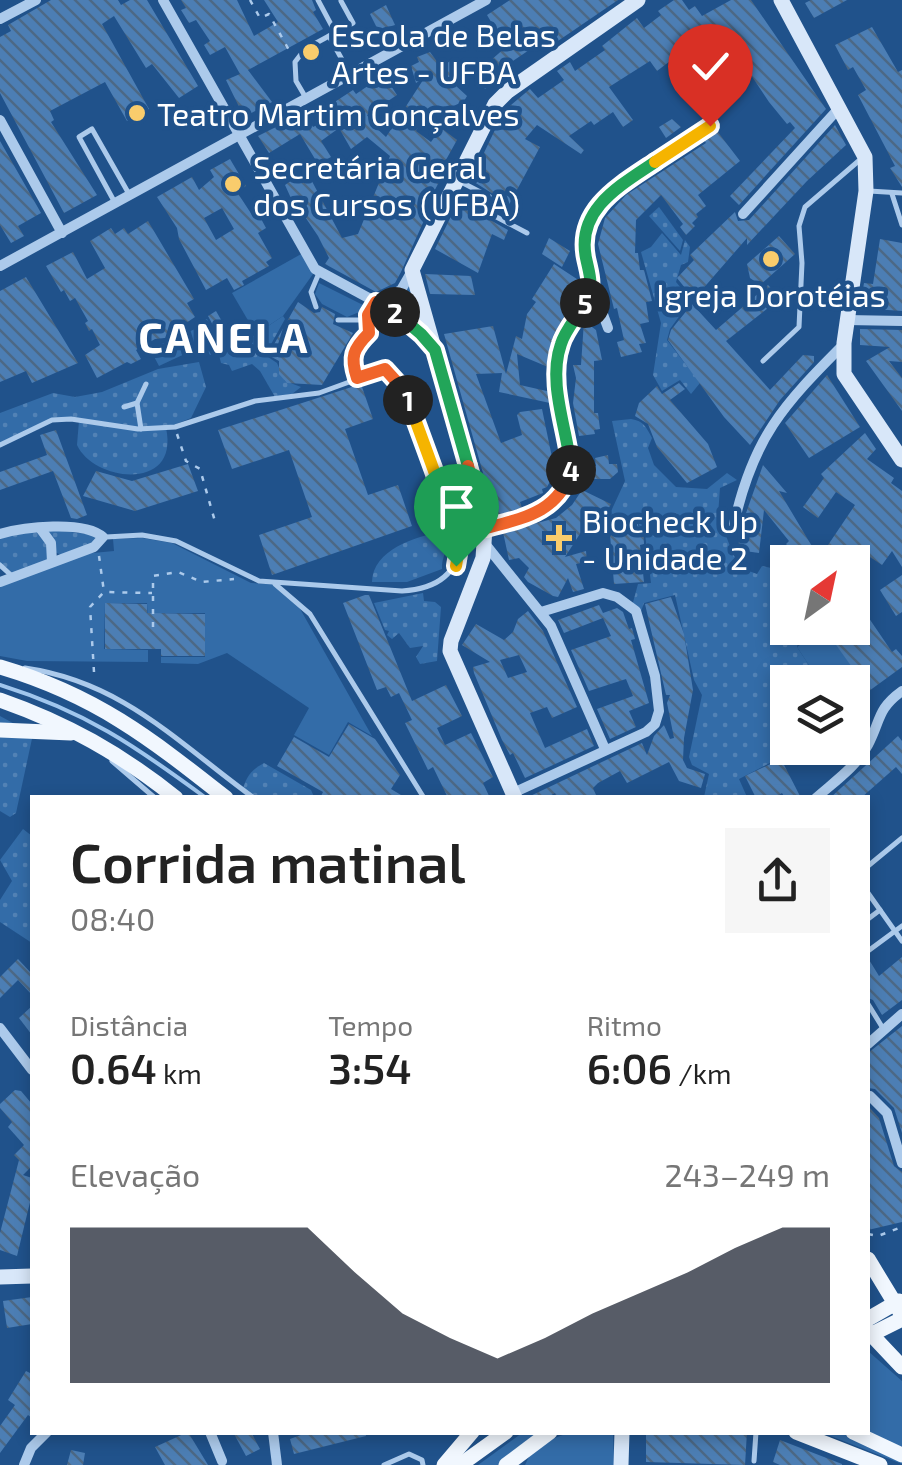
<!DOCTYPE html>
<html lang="pt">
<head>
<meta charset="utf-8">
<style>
	:root { --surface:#fff; --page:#f6f6f6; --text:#222; --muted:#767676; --accent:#111827 }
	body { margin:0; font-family:"Exo 2",sans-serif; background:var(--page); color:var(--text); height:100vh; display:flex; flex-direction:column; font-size:38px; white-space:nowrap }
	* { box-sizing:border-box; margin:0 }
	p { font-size:32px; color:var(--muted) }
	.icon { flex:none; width:55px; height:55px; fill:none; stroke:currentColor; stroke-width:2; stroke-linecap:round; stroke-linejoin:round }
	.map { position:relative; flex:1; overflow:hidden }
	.side { position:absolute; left:30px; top:795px; width:840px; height:640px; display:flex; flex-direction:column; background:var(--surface); border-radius:0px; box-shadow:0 5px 15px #0003 }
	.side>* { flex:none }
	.needle { width:65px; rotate:33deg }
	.fabs { position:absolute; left:770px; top:545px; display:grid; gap:20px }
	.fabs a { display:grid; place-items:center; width:100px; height:100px; border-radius:0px; background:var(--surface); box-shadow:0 5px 15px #0003; font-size:50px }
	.pin { position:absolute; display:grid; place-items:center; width:85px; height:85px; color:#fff; margin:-102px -42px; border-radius:50% 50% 50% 0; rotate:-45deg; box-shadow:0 0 10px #0007 }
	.pin .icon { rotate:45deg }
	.km { position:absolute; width:50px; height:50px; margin:-25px; border-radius:50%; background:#222; color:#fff; font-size:28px; line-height:50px; text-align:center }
	.round { display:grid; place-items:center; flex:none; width:105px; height:105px; border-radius:0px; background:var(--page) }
	.summary { display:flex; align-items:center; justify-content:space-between; height:170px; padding:0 40px }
	h1 { font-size:55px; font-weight:600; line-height:75px }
	.figures { display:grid; grid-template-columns:repeat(3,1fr); gap:15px; height:170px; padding:10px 40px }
	.figures div { display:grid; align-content:center }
	.figures b { font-size:42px; font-weight:600 }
	.figures small { font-size:28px; font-weight:400 }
	.figures p { font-size:28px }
	.chart { height:280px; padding:20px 40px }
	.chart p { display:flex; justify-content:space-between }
	.chart svg { width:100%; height:180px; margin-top:10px; fill:var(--accent); opacity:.7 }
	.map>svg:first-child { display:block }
	.grass { fill:url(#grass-dots) }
	.park { fill:#336ca8 }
	.water { fill:url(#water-rules); stroke:#a0c6ed; stroke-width:2.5 }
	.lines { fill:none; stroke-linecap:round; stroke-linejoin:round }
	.stream { stroke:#a0c6ed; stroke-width:4 }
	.building { fill:url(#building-back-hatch); fill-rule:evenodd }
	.path { stroke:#accaeb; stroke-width:2.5; stroke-dasharray:5 8; stroke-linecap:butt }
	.service { stroke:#accaeb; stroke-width:5 }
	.minor { stroke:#accaeb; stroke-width:10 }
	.secondary { stroke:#d8e7f9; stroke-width:15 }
	.primary { stroke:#f1f7fe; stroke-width:15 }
	.split-1-casing { stroke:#fff; stroke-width:20 }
	.split-2-casing { stroke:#fff; stroke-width:20 }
	.split-3-casing { stroke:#fff; stroke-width:20 }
	.split-4-casing { stroke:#fff; stroke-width:20 }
	.split-5-casing { stroke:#fff; stroke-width:20 }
	.split-6-casing { stroke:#fff; stroke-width:20 }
	.split-7-casing { stroke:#fff; stroke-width:20 }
	.split-1 { stroke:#f5b400; stroke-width:12 }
	.split-2 { stroke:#f0652b; stroke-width:12 }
	.split-3 { stroke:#22a559; stroke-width:12 }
	.split-4 { stroke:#f0652b; stroke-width:12 }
	.split-5 { stroke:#22a559; stroke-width:12 }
	.split-6 { stroke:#22a559; stroke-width:12 }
	.split-7 { stroke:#f5b400; stroke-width:12 }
	.poi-dot { fill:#f9cc6c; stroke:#20528b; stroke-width:4 }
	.labels { text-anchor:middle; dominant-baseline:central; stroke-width:9; stroke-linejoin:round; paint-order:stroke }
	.poi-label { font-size:32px; fill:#fff; stroke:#20528b; text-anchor:start }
	.district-label { font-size:42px; font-weight:bold; letter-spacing:2.5px; fill:#fff; stroke:#20528b }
</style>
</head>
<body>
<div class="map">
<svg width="902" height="1465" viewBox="0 0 902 1465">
	<defs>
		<pattern id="grass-dots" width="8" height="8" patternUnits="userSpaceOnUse" patternTransform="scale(2.5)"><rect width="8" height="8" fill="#336ca8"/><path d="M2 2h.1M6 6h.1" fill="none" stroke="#5282b5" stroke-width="1.8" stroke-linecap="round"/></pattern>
		<pattern id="water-rules" width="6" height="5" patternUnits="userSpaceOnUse" patternTransform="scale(2.5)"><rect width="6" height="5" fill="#476a93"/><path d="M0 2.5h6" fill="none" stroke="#6380a3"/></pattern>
		<pattern id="building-back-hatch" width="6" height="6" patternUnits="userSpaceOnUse" patternTransform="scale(2.5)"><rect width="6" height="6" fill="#4c7eb4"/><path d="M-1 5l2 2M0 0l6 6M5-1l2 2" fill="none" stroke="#4c6885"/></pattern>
	</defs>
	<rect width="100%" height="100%" fill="#20528b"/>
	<g class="grass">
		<path d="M659,207L683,240L680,251L649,216Z"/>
		<path d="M662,233L681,255L685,240L690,247L688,262L681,265L676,282L691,300L670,329L667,340L700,383L691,394L680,380L662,391L653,375L661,323L641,252L651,247Z"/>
		<path d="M283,316L285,319L265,355L277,363L285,381L301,387L292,394L275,397L260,371L252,364L232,371L229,365L221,363L219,355L243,343Z"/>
		<path d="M199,362L206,387L191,418L166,428C180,492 94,482 77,445L79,421L51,420L0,444V413L53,393L75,397L102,392L158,369Z"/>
		<path d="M631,419C644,421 646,427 652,438L648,448L654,465L676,487L707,489L727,473L737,480L720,488L718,515L733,554L741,568L757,574L762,566L776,569L787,602L788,628H801L797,647L820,682H788L787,711L781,716L787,729L788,748L797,749L739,779L747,797H704L709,774L692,765L689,757L702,695L694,680L675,595L644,603L639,617L632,606L638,584L651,583L644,525H639L638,521L607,520L625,481L612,421Z"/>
		<path d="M36,528L46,536L50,558L15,575L0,563V537Z"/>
		<path d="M44,529L97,535L99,541L61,555L55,552Z"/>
		<path d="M443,532L448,537C449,549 441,557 442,569L407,582H372C373,550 415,536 443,532Z"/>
		<path d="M423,593L424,601L435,602L441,607L437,661L420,664L416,657L423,646L410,648L399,633L392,639L387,635L389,631L385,630L374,603Z"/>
		<path d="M0,716L33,734L16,813L10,817L0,811Z"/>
		<path d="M264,763L311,790L314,797H247L242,792C246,777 251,770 264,763Z"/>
		<path d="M23,829L32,836V943L0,922V900L12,881L0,860Z"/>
	</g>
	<g class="park">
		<path d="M303,253L313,274L283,316L256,334L232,293Z"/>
		<path d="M412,276L430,342L380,302Z"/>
		<path d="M319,283L365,306L362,311L347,317L322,304L315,294Z"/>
		<path d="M207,319L223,349L210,355L204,345L159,366L150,349L195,329L194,326Z"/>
		<path d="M113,539L142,538L172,543L251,583L272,584L299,607L372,736L348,722L329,755L294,735L309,708L227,653L198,664L161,663V657H205V613H161L148,626L147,603H105L104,649L148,650V662L27,661L0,656V585L82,554L114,551Z"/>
		<path d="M825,628L858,675L840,682H820L797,647Z"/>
		<path d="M868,1351L902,1381V1464L823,1433L868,1432Z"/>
		<path d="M522,1433H543L500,1465H478Z"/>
		<path d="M568,1433H613L614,1465H525L534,1446Z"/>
	</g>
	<path class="water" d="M726,61L735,75L709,94L699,79Z"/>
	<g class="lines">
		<path class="stream" d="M0,685C86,712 134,745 206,798"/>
	</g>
	<g class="building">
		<path d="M51,0H118L121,5L130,0H147L198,86L179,98L152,64L146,68L114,16L102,24L149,109L127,121L105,82L50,111L54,120L51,122L97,195L64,213L0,93V37L11,31L8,25Z"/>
		<path d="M181,0H237L254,36L278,22L264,0H312L316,10L313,12L323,29L248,70L272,102L244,117L226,80L240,74L225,47L210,55L204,45L210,41L196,20L189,23L181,10L186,8Z"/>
		<path d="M510,0H618L552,45L547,38L507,65L511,72L485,89L474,75L506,47L487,15Z"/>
		<path d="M674,0H682L689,10L695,6L702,16L731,0H751L826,109L739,205L730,196L795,128L790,122L787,124L769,102L731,45L696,69L689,58L683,62L678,55L657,71L650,61L609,87L633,120L623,127L613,112L594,125L591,121L569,136L584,150L581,154L537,125L525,139L540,147L504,214L499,211L501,199L471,180L504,111L530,89L538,98L564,80L557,71L570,62L575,71L605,50L602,46L637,18L644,28L661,15L658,11Z"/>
		<path d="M811,0H847L814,18L805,3Z"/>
		<path d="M386,5L395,25L378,30L370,14Z"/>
		<path d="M872,27L898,72L902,70V187L890,168L895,166L858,95L866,90L853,67L848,70L835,45Z"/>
		<path d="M430,52L441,67L455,58L466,76L455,85L467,96L464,101L435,115L426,113L416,131L431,142L441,128L457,140L442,167L446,169L422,214L426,216L401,272L395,283L376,292L325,264L329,258L318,236L297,205L295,207L285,185L306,170L342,238L358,234L390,156L367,137L351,149L339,128L321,141L331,157L318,164L300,134L269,153L258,136L304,113L313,127L333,117L327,107L353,90L356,94L384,75L397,95L367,115L374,126L386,137L425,77L416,83L411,66L419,62L417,57Z"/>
		<path d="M672,119L681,127L666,138L659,127Z"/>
		<path d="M835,125L846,145L807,181L747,245V238L694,299L677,278L694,260L690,255L735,212L738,221L749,220Z"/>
		<path d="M717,131L740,161L698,195L706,206L696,214L698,217L692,223L695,226L686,235L680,227L683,224L661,195L636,220L635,253H638L640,270H644L652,301L646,302L649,322L640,324L646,343L639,344L642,352L621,357L617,342L624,340L617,308L614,309L598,244L605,218L626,195L706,143L704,140Z"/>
		<path d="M0,141L41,213L18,226L24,236L11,243L0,225Z"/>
		<path d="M230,159L246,186L237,192L254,218L259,215L266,228L258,233L272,258L266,262L269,266L242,281L244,285L234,290L227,278L206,290L179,239L177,228L157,197L192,177L199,190L214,177L210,170ZM222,208L234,229L216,240L204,218Z"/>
		<path d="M458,202L508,230L504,240L492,234L478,273L435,249Z"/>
		<path d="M148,221L194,299L187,303L195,317L174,331V337L155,339L136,350L141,359L131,364L127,362L97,378L85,355L100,345L92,329L89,331L85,323L88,321L75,298L70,301L64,290L61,292L46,266L73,252L87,279L105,268L90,241L111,228L115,234L124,228L128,234Z"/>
		<path d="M779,236L795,254L760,285L750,278L747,264Z"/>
		<path d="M549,238L570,251L562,267L542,254Z"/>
		<path d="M880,239L902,243V311L860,308L864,283L873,284Z"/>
		<path d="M554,264L583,283L553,336L548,367L517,354L520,385L551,392L550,403L499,392L502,373L476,374L501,443L522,435L517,415L520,412L542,409L555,472L547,487L542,489L543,493L520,502L522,508L495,516L444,334L493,326L506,374L516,336L522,339L527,314L536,302L532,299Z"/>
		<path d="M425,274L471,276L475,295L430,294Z"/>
		<path d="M26,277L78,363L32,383L26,371L0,382V291Z"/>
		<path d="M768,285L781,298L726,341L770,390L803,355L814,356V362L780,400L750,445L724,417L668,340L671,330L692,304L716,330Z"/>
		<path d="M298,302L314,313L320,312L322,307L335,314L333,324L353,333L322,385L287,383L279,374V361L268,355Z"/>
		<path d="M216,311L235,344L226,349L208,316Z"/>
		<path d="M584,321L596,330L602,360L594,361V413H598L600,429L594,430L595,434L579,436L573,403L576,378L573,365H581Z"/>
		<path d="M860,329L902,330V362L889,361L902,378V411L866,361L890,347L860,345Z"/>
		<path d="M827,375L860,427L809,458L785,423Z"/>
		<path d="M679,383L685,389L670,400L708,444L717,467L687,483L657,447L648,424L635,416L639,403L657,386L662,394Z"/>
		<path d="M361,384L373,419L345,429L368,495L398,485L412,526L272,575L259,535L312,517L289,450L232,469L218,430Z"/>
		<path d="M56,430L87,515L77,519L71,518L53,471L0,490V472L47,455L40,435Z"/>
		<path d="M865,433L876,449L867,459L894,478L891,483L902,491V567L892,551L882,565L870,557L865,565L845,550L838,561L824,551L855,505L836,492L818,518L803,507L824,478L821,474Z"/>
		<path d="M608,455L609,464H617L618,472L610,479H594L579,468V465L596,466L595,458Z"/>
		<path d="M188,464L198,491L135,511L83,496L96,471L132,481Z"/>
		<path d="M763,465L787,493L779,491L819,558L816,562H800L786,544L789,541L764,510L759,553L738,550L740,530Z"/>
		<path d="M582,490L611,504L605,515L596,509L565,557L586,551L587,562L576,564L584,589L573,592L568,578L558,597L553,596L528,582L524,577L529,568L519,558L509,560L503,532L556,518L572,505Z"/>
		<path d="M638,521V526L643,525L644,544L640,545L644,582L614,584L609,522Z"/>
		<path d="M902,575V612L896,616L880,590Z"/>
		<path d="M365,595H369L412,701L446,685L462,716L437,728L445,745L471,733L493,777L483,783L490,798H448L433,767L428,770L405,723L412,720L399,693L391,697L386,687L377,690L343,603Z"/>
		<path d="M671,597L684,634L693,690L684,738L683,760L687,768L705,774L701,788L679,781L669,762L627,783L620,771L598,783L593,788L596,795L591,798H557L555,793L546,798H526L642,743L647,755L654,736L664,725L670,739L674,738L667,703L670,695H666L645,604Z"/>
		<path d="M105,603L147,604V613L205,614V656H161V649H105Z"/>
		<path d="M599,605L603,613L617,608L623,612L629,629L632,628L635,639L631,640L649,703L629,711L636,727L610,739L597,709L633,696L626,679L589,691L571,650L611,636L603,618L564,633L558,620Z"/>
		<path d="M860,605L892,652L896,649L902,656V667L869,691L824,628H852V610Z"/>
		<path d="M528,611L543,631L577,707L552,718L547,707L530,713L545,748L587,729L594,746L525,778L513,753L510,755L502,740L474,673L473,667L490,662L462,645L476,624L504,640L513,632L518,619ZM519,655L527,672L508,678L500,660Z"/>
		<path d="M349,724L375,739L400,775L391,789L406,798H320L323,792L277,766L294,737L329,757Z"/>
		<path d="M898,736L902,741V774L896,767L861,798H830Z"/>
		<path d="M806,748H846L814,764Z"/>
		<path d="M781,759L801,798H785L782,793L774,798H756L745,776Z"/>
		<path d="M902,957V1000L882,1015L873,1000L868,998V958L879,976Z"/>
		<path d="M18,959L32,974V995L18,980L0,998V977Z"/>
		<path d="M32,1006V1035L19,1018Z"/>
		<path d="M902,1026V1133L894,1108L875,1089L868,1088V1053Z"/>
		<path d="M15,1090L21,1091L32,1104V1166L23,1175L32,1178V1194L17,1256L0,1250V1233L19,1160L14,1155L24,1145L8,1127L12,1122L0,1108V1104Z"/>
		<path d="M868,1106L879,1118L894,1166L902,1172V1222L868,1230Z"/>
		<path d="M32,1297V1324L7,1328L3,1301Z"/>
		<path d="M26,1371L32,1374V1418L28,1415L0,1453V1426L15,1405L8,1400Z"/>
		<path d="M188,1432L208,1465H165L155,1447Z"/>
		<path d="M233,1432H251L260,1449L246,1456Z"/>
		<path d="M309,1432H365L366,1436L294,1454L290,1439Z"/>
		<path d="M646,1432H747L745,1465L646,1462Z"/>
		<path d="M780,1440L842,1464V1465H780L773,1462Z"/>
		<path d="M71,1450L85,1453L83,1465H67Z"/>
	</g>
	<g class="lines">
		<g class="path">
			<path d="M250,0L260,18L269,14L290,52"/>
			<path d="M355,372L352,353L369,333L370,326"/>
			<path d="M177,434L186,461L200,469L216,525"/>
			<path d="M99,556L104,592"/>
			<path d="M153,627V576L178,572L202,582L234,579"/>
			<path d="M94,672L90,607L104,592L152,593"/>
			<path d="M868,1234L878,1236L902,1227"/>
		</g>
		<g class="service">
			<path d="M318,0L335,32"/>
			<path d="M329,36L353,23L341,1"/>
			<path d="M306,98L296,81L295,62L305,49L329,36L350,74"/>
			<path d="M869,191L902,193"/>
			<path d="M455,193L484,211L495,207L490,197L459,181"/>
			<path d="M892,194L902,225"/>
			<path d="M114,201L79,137L92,129L129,194"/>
			<path d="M487,212L527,233"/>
			<path d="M316,307L311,292L319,273"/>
			<path d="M338,320H363L375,303"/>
			<path d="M763,361L799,327L802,263L799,226L805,207L862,158"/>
			<path d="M137,403L141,429"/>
			<path d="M124,407L137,403L146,384"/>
			<path d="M0,445L52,420L71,419L138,429L175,427L255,401L319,393L385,369L403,390L460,542C458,576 434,589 402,591L259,581L176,541L142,535L106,537"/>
			<path d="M0,565L12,576"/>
			<path d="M275,584L310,614L424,798"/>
			<path d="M25,668C123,682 178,743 254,798"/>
			<path d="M112,761L155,798"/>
			<path d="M868,866L902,838"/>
			<path d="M868,893L902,941"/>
			<path d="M868,919L880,910"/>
			<path d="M868,951L902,926"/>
			<path d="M868,1004L884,1030"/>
			<path d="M754,1461L756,1432"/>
			<path d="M384,1465L409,1454L422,1460L423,1465"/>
		</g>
		<g class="minor">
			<path d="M163,0L315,269L376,302L401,290L412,271"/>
			<path d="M0,19L36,0"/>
			<path d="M0,120L62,233"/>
			<path d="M743,214L840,107"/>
			<path d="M0,266L486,0"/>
			<path d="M593,287L608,328"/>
			<path d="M376,302L411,324L429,344"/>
			<path d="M847,320L902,321"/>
			<path d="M734,524C753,438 783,405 844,344"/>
			<path d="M40,528L51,543L52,562"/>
			<path d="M485,528L547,509L566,487L571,471L560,408L559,352L561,341L593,287C590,271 583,256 585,240C591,189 671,152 710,125"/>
			<path d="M0,534C23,527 84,520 103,537L94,547L0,582"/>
			<path d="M486,545L551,626L605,749"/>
			<path d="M513,793L646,732L655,724L659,711L655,676L636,611L617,597L603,593L541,612"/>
			<path d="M816,798C834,782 857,766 868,745C881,720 877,709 902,691"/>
			<path d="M0,1028L32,1070"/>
			<path d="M868,1044L902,1014"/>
			<path d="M870,1096L887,1113L902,1163"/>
			<path d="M210,1432L222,1461"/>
			<path d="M273,1432L277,1465"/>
			<path d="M24,1465L31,1448L47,1432"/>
		</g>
		<g class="secondary">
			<path d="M781,0L865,157L866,191L844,343V374L902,460"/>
			<path d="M515,798L450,651L451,641L483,558L485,528L412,270L495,104L508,91L638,0"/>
			<path d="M0,1277L32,1276"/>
			<path d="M621,1465L622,1432"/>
		</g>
		<g class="primary">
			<path d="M0,667C95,695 150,738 226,798"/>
			<path d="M0,700C66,723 121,754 176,798"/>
			<path d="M0,730L71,733"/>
			<path d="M868,1259L902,1315"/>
			<path d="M868,1319L899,1301"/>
			<path d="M868,1331L902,1367"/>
			<path d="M868,1336L902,1319"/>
			<path d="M796,1432L880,1465"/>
			<path d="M853,1432L902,1455"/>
			<path d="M444,1465L472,1432"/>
			<path d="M460,1465L506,1432"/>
			<path d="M506,1465L550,1432"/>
		</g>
	</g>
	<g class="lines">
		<defs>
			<path id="split-1" d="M408,400L460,542L456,566"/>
			<path id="split-2" d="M395,312L376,302L368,315L369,333C353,349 350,357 357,378L385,369L404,390L408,400"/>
			<path id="split-3" d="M395,312L421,334L435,350L468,466"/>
			<path id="split-4" d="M468,466L486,528C524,518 559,512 571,470"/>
			<path id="split-5" d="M571,470C568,430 547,384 561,344C565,330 578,316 585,303"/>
			<path id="split-6" d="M585,303C594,284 590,277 586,258C576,209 621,185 655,162"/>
			<path id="split-7" d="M655,162L710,126"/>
		</defs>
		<use href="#split-1" class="split-1-casing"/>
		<use href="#split-2" class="split-2-casing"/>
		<use href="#split-3" class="split-3-casing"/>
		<use href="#split-4" class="split-4-casing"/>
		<use href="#split-5" class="split-5-casing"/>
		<use href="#split-6" class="split-6-casing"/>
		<use href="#split-7" class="split-7-casing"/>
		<use href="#split-1" class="split-1"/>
		<use href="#split-2" class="split-2"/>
		<use href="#split-3" class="split-3"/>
		<use href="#split-4" class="split-4"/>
		<use href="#split-5" class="split-5"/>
		<use href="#split-6" class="split-6"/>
		<use href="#split-7" class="split-7"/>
	</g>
	<g class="poi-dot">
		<circle cx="311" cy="52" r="10"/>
		<circle cx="137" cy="113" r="10"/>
		<circle cx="233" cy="184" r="10"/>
		<circle cx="771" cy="259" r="10"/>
		<path d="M554 523h10v10h10v10h-10v10h-10v-10h-10v-10h10z"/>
	</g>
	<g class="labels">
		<g class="poi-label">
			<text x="331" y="34">Escola de Belas<tspan x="331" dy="37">Artes - UFBA</tspan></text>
			<text x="157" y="113">Teatro Martim Gonçalves</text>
			<text x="253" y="166">Secretária Geral<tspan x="253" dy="37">dos Cursos (UFBA)</tspan></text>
			<text x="771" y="294" text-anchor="middle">Igreja Dorotéias</text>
			<text x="582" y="520">Biocheck Up<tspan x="582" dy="37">- Unidade 2</tspan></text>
		</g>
		<g class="district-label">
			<text x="224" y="336">CANELA</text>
		</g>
	</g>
</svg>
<div class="fabs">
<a><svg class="needle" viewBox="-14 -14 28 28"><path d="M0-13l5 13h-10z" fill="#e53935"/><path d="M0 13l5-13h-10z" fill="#767676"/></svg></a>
<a><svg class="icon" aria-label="layers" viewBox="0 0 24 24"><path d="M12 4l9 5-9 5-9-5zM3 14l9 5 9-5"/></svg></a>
</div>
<div class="pin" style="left:456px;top:566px;background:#1e9e55"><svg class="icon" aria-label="arrive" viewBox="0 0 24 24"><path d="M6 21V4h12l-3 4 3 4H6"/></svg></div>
<div class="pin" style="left:710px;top:126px;background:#d93025"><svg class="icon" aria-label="check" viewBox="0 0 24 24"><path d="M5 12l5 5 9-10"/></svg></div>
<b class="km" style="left:408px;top:400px">1</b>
<b class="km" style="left:395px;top:312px">2</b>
<b class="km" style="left:571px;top:470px">4</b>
<b class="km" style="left:585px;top:303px">5</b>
<section class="side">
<div class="summary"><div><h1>Corrida matinal</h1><p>08:40</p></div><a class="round"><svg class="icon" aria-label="share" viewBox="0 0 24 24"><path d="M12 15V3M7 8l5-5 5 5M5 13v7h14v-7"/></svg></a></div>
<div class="figures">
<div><p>Distância</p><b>0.64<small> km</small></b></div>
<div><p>Tempo</p><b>3:54</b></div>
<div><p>Ritmo</p><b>6:06<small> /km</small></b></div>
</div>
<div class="chart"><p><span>Elevação</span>243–249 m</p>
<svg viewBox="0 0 160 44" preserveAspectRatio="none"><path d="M0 44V6L10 6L20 6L30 6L40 6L50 6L60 17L70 27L80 33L90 38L100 33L110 27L120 22L130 17L140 11L150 6L160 6V44z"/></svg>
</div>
</section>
</div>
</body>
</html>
